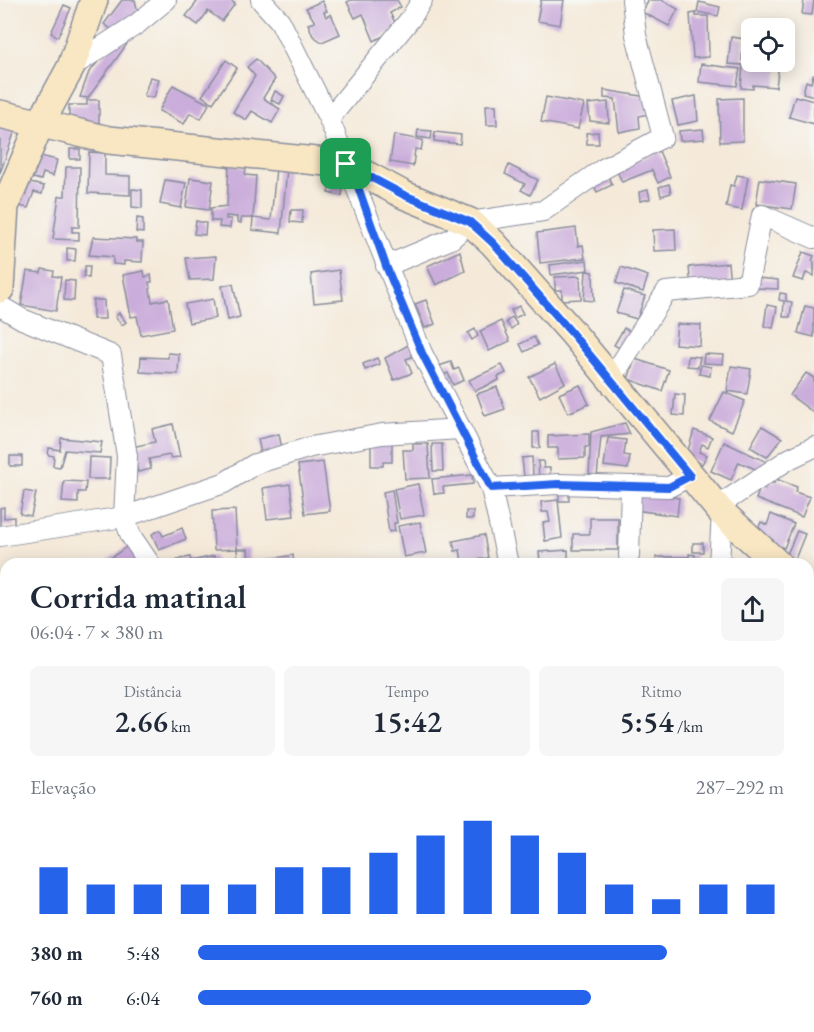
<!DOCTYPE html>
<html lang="pt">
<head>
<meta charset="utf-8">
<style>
	:root { --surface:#fff; --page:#f6f6f7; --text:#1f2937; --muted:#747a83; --accent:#2563eb }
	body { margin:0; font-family:"EB Garamond",serif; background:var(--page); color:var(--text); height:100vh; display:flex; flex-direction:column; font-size:22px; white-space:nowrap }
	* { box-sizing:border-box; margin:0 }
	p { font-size:20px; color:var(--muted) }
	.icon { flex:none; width:33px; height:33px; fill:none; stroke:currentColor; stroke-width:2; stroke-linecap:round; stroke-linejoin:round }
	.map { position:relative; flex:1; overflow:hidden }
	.side { position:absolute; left:0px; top:558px; width:814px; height:474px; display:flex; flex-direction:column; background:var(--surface); border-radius:18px 18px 0 0; box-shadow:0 3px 15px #0003 }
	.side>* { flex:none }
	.fabs { position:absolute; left:741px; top:18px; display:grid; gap:12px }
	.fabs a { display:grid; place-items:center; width:54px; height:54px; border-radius:9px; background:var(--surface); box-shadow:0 3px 15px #0003; font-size:30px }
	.pin { position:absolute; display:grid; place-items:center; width:51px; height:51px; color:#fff; margin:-26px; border-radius:12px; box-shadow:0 3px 9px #0006 }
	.round { display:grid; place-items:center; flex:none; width:63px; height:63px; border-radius:9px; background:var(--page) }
	.headline { display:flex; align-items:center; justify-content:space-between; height:102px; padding:0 30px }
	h1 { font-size:33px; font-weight:600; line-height:45px }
	.metrics { display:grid; grid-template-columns:repeat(3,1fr); gap:9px; height:102px; padding:6px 30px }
	.metrics div { display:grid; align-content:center; border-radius:9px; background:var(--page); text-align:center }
	.metrics b { font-size:30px; font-weight:600 }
	.metrics small { font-size:16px; font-weight:400 }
	.metrics p { font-size:16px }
	.chart { height:168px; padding:12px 30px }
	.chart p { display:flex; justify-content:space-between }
	.chart svg { width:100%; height:108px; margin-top:6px; stroke:var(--accent); stroke-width:6 }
	ul { padding:0 30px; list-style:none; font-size:20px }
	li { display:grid; grid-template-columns:96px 72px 1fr; align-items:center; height:45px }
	li i { height:15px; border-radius:8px; background:var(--accent) }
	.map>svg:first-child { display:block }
	.building { fill:#cbaddb }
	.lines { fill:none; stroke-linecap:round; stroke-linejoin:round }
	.street-casing { stroke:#888c9c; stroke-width:22 }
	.secondary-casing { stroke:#888c9c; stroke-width:30 }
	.street { stroke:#fff; stroke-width:20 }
	.secondary { stroke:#f9e7c3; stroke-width:27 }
	.route-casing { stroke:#fff; stroke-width:12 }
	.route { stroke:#2563eb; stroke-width:8 }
</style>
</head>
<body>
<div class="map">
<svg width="814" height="1032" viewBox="0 0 814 1032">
	<rect width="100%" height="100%" fill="#f6f6f2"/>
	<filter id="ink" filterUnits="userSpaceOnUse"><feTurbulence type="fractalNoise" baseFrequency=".0167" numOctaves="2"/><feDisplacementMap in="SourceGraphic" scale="12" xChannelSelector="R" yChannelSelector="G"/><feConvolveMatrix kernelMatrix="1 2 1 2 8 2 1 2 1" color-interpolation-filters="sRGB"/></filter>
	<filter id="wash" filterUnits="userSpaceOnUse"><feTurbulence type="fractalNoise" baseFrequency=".008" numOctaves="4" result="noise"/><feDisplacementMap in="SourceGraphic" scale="24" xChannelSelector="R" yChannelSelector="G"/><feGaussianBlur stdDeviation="1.35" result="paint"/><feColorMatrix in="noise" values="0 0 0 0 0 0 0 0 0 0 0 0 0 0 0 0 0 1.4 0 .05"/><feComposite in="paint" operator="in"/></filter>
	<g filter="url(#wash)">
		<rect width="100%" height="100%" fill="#f5eada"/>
		<g id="blocks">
			<g class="building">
				<path d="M122,0H135L139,17L117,33L104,24Z"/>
				<path d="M194,0H230L235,4L222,21L208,11L198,25L186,16L197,2Z"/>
				<path d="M351,0H397L401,7L390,13L398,28L374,41L363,14L355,18L347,2Z"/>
				<path d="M541,0H564L560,25L537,21Z"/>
				<path d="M649,0H662L678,9L669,26L642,12Z"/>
				<path d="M804,0H814L812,15L802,14Z"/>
				<path d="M322,1L327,11L324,12L326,17L331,14L340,34L322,42L313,36L308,24L315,22L306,8Z"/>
				<path d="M699,2L720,7L718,16L697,12Z"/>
				<path d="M64,5L71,8L58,37L51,33Z"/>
				<path d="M696,13V16H708L709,57L693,58L690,14Z"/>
				<path d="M731,37L744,39L742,60L779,64L776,87L753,85V89L741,88L743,65L728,64Z"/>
				<path d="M119,38L127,44L88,98L80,97L89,72Z"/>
				<path d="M256,59L275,79L263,98L280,109L272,123L252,111L246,120L233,112L255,76L247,67Z"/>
				<path d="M226,60L237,68L213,103L202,96Z"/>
				<path d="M701,64L740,69L737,86L699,82Z"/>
				<path d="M813,75H814V96L803,93L806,81L811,83Z"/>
				<path d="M150,77L159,79L154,98L144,96Z"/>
				<path d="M173,85L209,104L201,119L190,113L184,124L159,111Z"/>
				<path d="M604,90L647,97L649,114L639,116L640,128L619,132L615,99L604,98Z"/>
				<path d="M275,91L284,96L280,104L271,100Z"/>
				<path d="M696,96L698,121L678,125L672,101Z"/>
				<path d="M795,96L814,101V124L789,117Z"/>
				<path d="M546,97L584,104L578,129L541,122Z"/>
				<path d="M743,98V141L720,142L719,99Z"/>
				<path d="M87,100H99V126L69,127V105H87Z"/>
				<path d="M608,102L609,123L590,121L588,104Z"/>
				<path d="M486,105H496L497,125H487Z"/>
				<path d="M0,123L16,128L0,173Z"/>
				<path d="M703,129L704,139L680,141L679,131Z"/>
				<path d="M418,130L432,131L431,139L417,137Z"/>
				<path d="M435,132L461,135L460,144L434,141Z"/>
				<path d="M598,132L599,144H587L586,133Z"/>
				<path d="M394,135L423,140L421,150L415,149L413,166L390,162Z"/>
				<rect x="70" y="149" width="10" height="10"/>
				<path d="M659,151L670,177L658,183L652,170L622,182L616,169Z"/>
				<path d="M89,152L105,153V175L130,176V195L88,193Z"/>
				<path d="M40,156L57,160L53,176L43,173L41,180L33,178Z"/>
				<path d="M229,164L246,168L245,175L256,176L253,218H241V223L237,222V217L226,216V219H231L230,228L219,227L220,221H211V208L227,206Z"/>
				<path d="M509,165L538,180L530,195L521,190L525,184L505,174Z"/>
				<path d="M66,167H80L79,227H72V232H79V240L53,239L59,196H65Z"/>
				<path d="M276,168L287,169L281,233L252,230L253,218L271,220Z"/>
				<path d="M737,175L748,177L742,210L726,207L730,185L734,186Z"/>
				<path d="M608,176L612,185L597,192L593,183Z"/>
				<path d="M190,178L213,181L209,210L186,207Z"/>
				<path d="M760,179L796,184L792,209L756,204Z"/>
				<path d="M165,180L186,183L181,208L160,204Z"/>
				<path d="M21,181L44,186L42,194L34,192L28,208L19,206Z"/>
				<path d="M330,184L343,186L342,196L328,193Z"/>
				<path d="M669,184L671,193L661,196L659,187Z"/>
				<path d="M132,189L142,190V208L132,207Z"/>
				<path d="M648,190L650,199L640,201L639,192Z"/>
				<path d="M291,210H303L302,223L290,222Z"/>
				<path d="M137,218L143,219V233L136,232Z"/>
				<path d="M196,221L206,223L205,235L194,234Z"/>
				<path d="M576,228L578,246L583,245L585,258L540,263L537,233Z"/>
				<path d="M675,229L676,250L654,251L653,230Z"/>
				<path d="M93,237L136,239V242H143L142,262L124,261V265L113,264V257L89,255Z"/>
				<path d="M67,248L76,249L75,261H67Z"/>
				<path d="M460,251L465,271L436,285L427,266Z"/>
				<path d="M803,252L814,256L812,261L814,262V276L806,273L803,281L793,278Z"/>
				<path d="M216,256L214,279L190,280L186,258Z"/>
				<path d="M587,260L588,270L551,275L550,265Z"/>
				<path d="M728,263L730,284L691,288L689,267Z"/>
				<path d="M85,266H90L89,278L84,277Z"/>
				<path d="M621,267L648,276L643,292L616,283Z"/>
				<path d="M42,269L54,271L53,276L61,277L56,311L21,305L27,271L41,273Z"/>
				<path d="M339,270L343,300L314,303L311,274Z"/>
				<path d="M144,271L145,277L151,275L152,282H149L152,302L168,299L173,329L141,335L137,316L131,317L123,275Z"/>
				<path d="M586,271L593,272L594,301L584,300Z"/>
				<path d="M580,276L581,299L562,300V290H555V277Z"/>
				<path d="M757,278L778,280V289L757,288Z"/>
				<path d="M65,280L75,281L74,301L64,300Z"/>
				<path d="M233,284L240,317L228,320L222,286Z"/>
				<path d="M624,290L645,296L637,319L616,313Z"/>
				<path d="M780,293L786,294V301L792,302L790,317H783L784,301L779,300Z"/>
				<path d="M213,299L216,318L189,323L185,304Z"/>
				<path d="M93,300H104L105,319H93Z"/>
				<path d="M426,300L435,324L425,328L415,304Z"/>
				<path d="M767,305L777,307L773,328L764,326Z"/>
				<path d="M519,306L523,314L515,318L511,310Z"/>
				<path d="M805,306L814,308V337L798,333Z"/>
				<path d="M119,313L126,322L122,325L115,317Z"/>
				<path d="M512,317L517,324L511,329L506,322Z"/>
				<path d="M501,321L510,341L489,351L480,331Z"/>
				<path d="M677,324L701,325L700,346L675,344Z"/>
				<path d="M624,328L635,334L625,351L614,345Z"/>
				<path d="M475,329L478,336L472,340L468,333Z"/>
				<path d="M534,337L538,345L524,352L520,344Z"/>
				<path d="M410,344L415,356L406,359L412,373L394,380L385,358Z"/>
				<path d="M168,353L179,354L178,374L140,372L141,357L168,358Z"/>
				<path d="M704,354L724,355L723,364L703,363Z"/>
				<path d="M688,356L700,357L698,367L687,366Z"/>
				<path d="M377,358L380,364L365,370L363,364Z"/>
				<path d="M635,359L669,370L662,391L628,379Z"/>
				<path d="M451,362L454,370L459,368L464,380L453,385L448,373L443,375L439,366Z"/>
				<path d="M555,364L565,383L540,397L529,377Z"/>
				<path d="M502,365L506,373L498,377L499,380L475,391L469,380Z"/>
				<path d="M701,365L711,367L710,376L699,374Z"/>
				<path d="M731,366L751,369L747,394L727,391Z"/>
				<path d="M806,373L814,378V413L790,395Z"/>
				<path d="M580,385L589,404L568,413L559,394Z"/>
				<path d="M497,387L505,409L485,416L477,394Z"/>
				<path d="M724,392L745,401L732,431L710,421Z"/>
				<path d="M675,394L685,395L684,416L673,415Z"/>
				<path d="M625,423L630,434L601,437L597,477H589L591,432Z"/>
				<path d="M173,424L180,457L170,458V455L149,459L151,469L138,472L132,447L155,442L152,429Z"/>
				<path d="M762,426L782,438L767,457L750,447Z"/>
				<path d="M694,430L712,437L708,447L702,444L699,452L707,455L702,464L686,457Z"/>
				<path d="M533,432H539L540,448H533Z"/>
				<path d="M279,434L282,449L261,454L258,439Z"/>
				<path d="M589,434V447H585V458L558,459V448H548V436Z"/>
				<path d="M392,437V462H383V466H371V442Z"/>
				<path d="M61,438L102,442L100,453L65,450L60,467L53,466L54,456L48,455L49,448L60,450Z"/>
				<path d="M608,438L626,440L624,455L630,456L628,469L604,466Z"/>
				<path d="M724,442L769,463L760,471L739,462L731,480L711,471Z"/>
				<path d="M413,444H428L430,478L405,479L403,450H413Z"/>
				<path d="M432,444H442L443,471H433Z"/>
				<rect x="10" y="456" width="12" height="10"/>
				<path d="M89,457L110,458L109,479H88Z"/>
				<path d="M532,457L533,477H524L522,458Z"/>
				<path d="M538,461H543L544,468H550V480H539Z"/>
				<path d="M323,462L330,511L305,514L298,465Z"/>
				<path d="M472,475L473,484L443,487L444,493L434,494L432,479Z"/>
				<path d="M776,479L797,487L795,492L810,497L802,517L756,499L760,488L764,489L767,481L774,483Z"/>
				<path d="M64,481L86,482L85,492H78V503L62,502Z"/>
				<path d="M290,484L294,516L267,519L263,488Z"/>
				<path d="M418,484L424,515L400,519L394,489Z"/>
				<path d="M392,490L397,523H394L395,531L389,532L383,492Z"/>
				<path d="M24,491L36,493L31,516L20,514Z"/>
				<rect x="559" y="491" width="10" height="10"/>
				<path d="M637,492L679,498L677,516L635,510Z"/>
				<path d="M558,500L562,538L545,541L543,523L550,522L548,512H542L541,502Z"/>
				<path d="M4,507V518L14,517V526H0V508Z"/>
				<path d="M235,510L237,549L214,550L212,511Z"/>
				<rect x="466" y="511" width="7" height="8"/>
				<path d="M771,514L794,524L784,548L755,536L761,522L767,525Z"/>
				<path d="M590,518H618V550H573V534H590Z"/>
				<path d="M420,522L426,553L404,557L398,526Z"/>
				<path d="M182,528L186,539L159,550L152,534L160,530L163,536Z"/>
				<path d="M797,531L805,534L793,564H783Z"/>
				<path d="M484,535L488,558L462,562L460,550L455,551L453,541Z"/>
				<rect x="693" y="543" width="10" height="9"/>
				<path d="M129,545L142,564H111L108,560Z"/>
				<path d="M237,549H248L249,562H238Z"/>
				<path d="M568,550V559L540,561L539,552Z"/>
				<path d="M689,554L695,555V564H656V557H689Z"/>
				<path d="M293,555L294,564H259L258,561Z"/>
				<path d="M214,556L216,564H177L176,560L190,557L191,561Z"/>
				<path d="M3,649L6,673L0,674V650Z"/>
				<rect x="808" y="651" width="6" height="21"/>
				<path d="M812,697L814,726L808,727V698Z"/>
				<path d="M6,715V729L0,730V716Z"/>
				<path d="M814,847V869H813L808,849Z"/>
				<path d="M808,885L814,889L809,899L814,903V920L811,924L808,922Z"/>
				<path d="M6,930V972L0,970V931Z"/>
				<path d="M814,952V984L808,990V959Z"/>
				<path d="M0,996H6V1026H32L33,1032H0Z"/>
				<path d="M127,1026H137L138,1031L127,1032Z"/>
				<path d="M221,1026H223L237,1032H218Z"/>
			</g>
		</g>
	</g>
	<g filter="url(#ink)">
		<use href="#blocks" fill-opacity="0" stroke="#888c9c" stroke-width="1.5"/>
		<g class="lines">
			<defs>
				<g id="street">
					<path d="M261,0L280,21L329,119L422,353L491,488L508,564"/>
					<path d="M71,67L137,24L166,0"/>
					<path d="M329,119L411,18L422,0"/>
					<path d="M386,266L451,239L470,222L543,211L603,169L663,137L636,35L632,0"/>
					<path d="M0,306L22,319L111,355L127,456L124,517L131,536L150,564"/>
					<path d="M610,381L666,292L748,284L762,215L814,238"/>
					<path d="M491,488L558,484L669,487L690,476"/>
					<path d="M718,506L789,459L814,447"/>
					<path d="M0,536L124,517L224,483L255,464L311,447L382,434L460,429"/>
					<path d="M629,556L631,486"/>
					<path d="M719,564L722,513"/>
					<path d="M0,707L6,706"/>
					<path d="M808,778L814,783"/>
					<path d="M0,979H6"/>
					<path d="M808,1017L814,1021"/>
					<path d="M386,1026L404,1032"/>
					<path d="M255,1032L256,1026"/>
					<path d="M602,1032V1026"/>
				</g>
				<g id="secondary">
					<path d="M0,114L109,140L346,164L404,195L470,222L493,243L571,331L722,513L778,564"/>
					<path d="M0,289L5,206L40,124L71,67L94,0"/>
					<path d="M808,592L814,597"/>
					<path d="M0,797L6,808"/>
					<path d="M98,1026L100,1032"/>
				</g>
			</defs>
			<use href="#street" class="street-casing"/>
			<use href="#secondary" class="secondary-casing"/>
			<use href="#street" class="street"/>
			<use href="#secondary" class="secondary"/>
		</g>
	</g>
	<g class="lines" filter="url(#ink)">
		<defs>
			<path id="route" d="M346,164L404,195L470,222L493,243L570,331L690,476L669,487L558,484L491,488L422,353L386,266L357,184Z"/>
		</defs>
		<use href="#route" class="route-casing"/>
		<use href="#route" class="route"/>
	</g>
</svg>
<div class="fabs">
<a><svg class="icon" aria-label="locate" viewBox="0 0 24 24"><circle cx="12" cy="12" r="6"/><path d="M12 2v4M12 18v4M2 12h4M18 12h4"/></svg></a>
</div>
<div class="pin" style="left:346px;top:164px;background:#1e9e55"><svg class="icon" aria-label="arrive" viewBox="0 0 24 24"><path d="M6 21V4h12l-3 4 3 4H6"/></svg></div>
<section class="side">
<div class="headline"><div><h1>Corrida matinal</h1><p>06:04 · 7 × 380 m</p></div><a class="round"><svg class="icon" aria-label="share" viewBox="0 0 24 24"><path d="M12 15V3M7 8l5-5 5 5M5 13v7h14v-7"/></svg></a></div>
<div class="metrics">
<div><p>Distância</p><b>2.66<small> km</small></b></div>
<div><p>Tempo</p><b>15:42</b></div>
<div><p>Ritmo</p><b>5:54<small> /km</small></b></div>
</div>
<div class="chart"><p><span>Elevação</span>287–292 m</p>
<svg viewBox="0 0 160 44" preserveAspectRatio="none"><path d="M5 44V25M15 44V32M25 44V32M35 44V32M45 44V32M55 44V25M65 44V25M75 44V19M85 44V12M95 44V6M105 44V12M115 44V19M125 44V32M135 44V38M145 44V32M155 44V32"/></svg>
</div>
<ul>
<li><b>380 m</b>5:48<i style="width:80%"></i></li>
<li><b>760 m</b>6:04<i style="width:67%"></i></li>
</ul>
</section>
</div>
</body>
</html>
